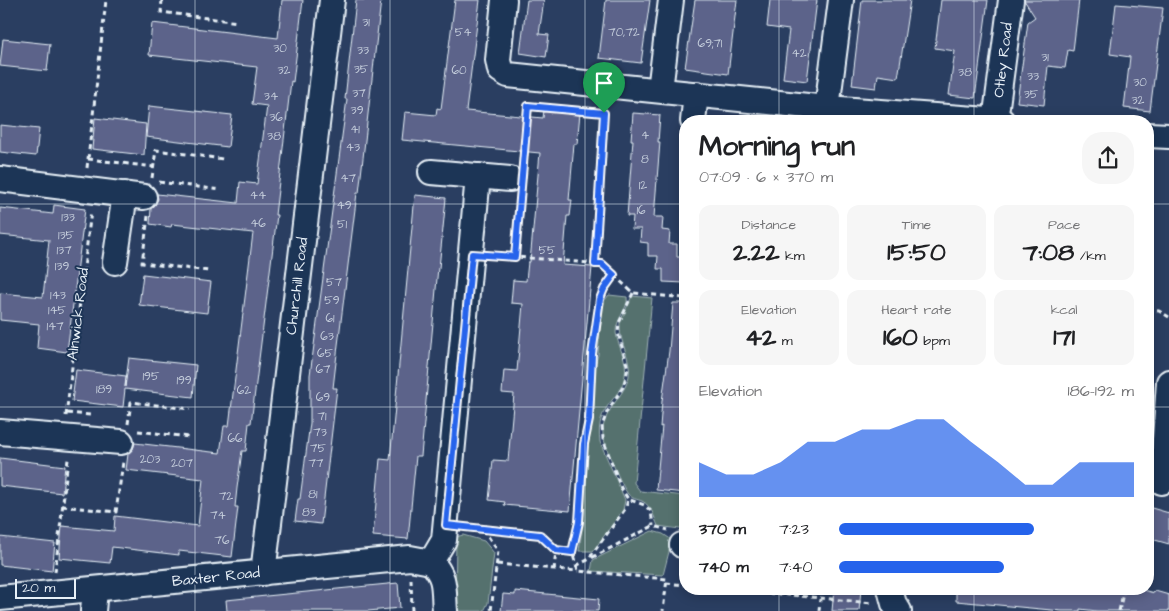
<!DOCTYPE html>
<html lang="en">
<head>
<meta charset="utf-8">
<style>
	:root { --surface:#fff; --page:#f6f6f6; --text:#202124; --muted:#757577; --accent:#2563eb }
	body { margin:0; font-family:"Architects Daughter",sans-serif; background:var(--page); color:var(--text); height:100vh; display:flex; flex-direction:column; font-size:19px; white-space:nowrap }
	* { box-sizing:border-box; margin:0 }
	p { font-size:16px; color:var(--muted) }
	.icon { flex:none; width:28px; height:28px; fill:none; stroke:currentColor; stroke-width:2; stroke-linecap:round; stroke-linejoin:round }
	.map { position:relative; flex:1; overflow:hidden }
	.side { position:absolute; left:679px; top:115px; width:475px; height:480px; display:flex; flex-direction:column; background:var(--surface); border-radius:20px; box-shadow:0 2px 12px #0003 }
	.side>* { flex:none }
	.scale { position:absolute; left:15px; bottom:12px; width:61px; box-sizing:border-box; padding-left:5px; border:2px solid #e8f1f8; border-top:0; font-size:14px; line-height:18px; white-space:nowrap; color:#e8f1f8; -webkit-text-stroke:4px #1d3557; paint-order:stroke }
	.pin { position:absolute; display:grid; place-items:center; width:42px; height:42px; color:#fff; margin:-51px -21px; border-radius:50% 50% 50% 0; rotate:-45deg; box-shadow:0 0 5px #0007 }
	.pin .icon { rotate:45deg }
	.round { display:grid; place-items:center; flex:none; width:52px; height:52px; border-radius:20px; background:var(--page) }
	.headline { display:flex; align-items:center; justify-content:space-between; height:85px; padding:0 20px }
	h1 { font-size:28px; font-weight:700; line-height:38px }
	.stats { display:grid; grid-template-columns:repeat(3,1fr); gap:8px; height:85px; padding:5px 20px }
	.stats div { display:grid; align-content:center; border-radius:12px; background:var(--page); text-align:center }
	.stats b { font-size:25px; font-weight:700 }
	.stats small { font-size:14px; font-weight:400 }
	.stats p { font-size:14px }
	.chart { height:140px; padding:10px 20px }
	.chart p { display:flex; justify-content:space-between }
	.chart svg { width:100%; height:90px; margin-top:5px; fill:var(--accent); opacity:.7 }
	ul { padding:0 20px; list-style:none; font-size:16px }
	li { display:grid; grid-template-columns:80px 60px 1fr; align-items:center; height:38px }
	li i { height:12px; border-radius:6px; background:var(--accent) }
	.map>svg:first-child { display:block }
	.green { fill:#55716e; stroke:#9eb1b3 }
	.building { fill:#5c648a; stroke:#e8f1f8 }
	.lines { fill:none; stroke-linecap:round; stroke-linejoin:round }
	.minor-casing { stroke:#e8f1f8; stroke-width:28 }
	.path { stroke:#e8f1f8; stroke-width:3; stroke-dasharray:5 4; stroke-linecap:butt }
	.minor { stroke:#1d3557; stroke-width:24 }
	.route-casing { stroke:#fff; stroke-width:10 }
	.route { stroke:#2563eb; stroke-width:6 }
	.grid { fill:none; stroke:#e8f1f8; stroke-width:1; stroke-opacity:0.55 }
	.labels { text-anchor:middle; dominant-baseline:central; stroke-width:4; stroke-linejoin:round; paint-order:stroke }
	.number-label { font-size:12px; fill:#c5cedc }
	.street-label { font-size:15px; fill:#e8f1f8; stroke:#1d3557 }
</style>
</head>
<body>
<div class="map">
<svg width="1169" height="611" viewBox="0 0 1169 611">
	<rect width="100%" height="100%" fill="#2a3e61"/>
	<filter id="ink" filterUnits="userSpaceOnUse"><feTurbulence type="fractalNoise" baseFrequency=".02" numOctaves="2"/><feDisplacementMap in="SourceGraphic" scale="10" xChannelSelector="R" yChannelSelector="G"/><feConvolveMatrix kernelMatrix="1 2 1 2 8 2 1 2 1" color-interpolation-filters="sRGB"/></filter>
	<g filter="url(#ink)">
		<g class="green">
			<path d="M609,295L627,297C629,309 615,319 616,333C618,347 628,361 625,375C620,403 595,403 600,442L625,500L623,510L593,551H579L584,513L588,440L591,422L592,373L598,355L601,310L604,301Z"/>
			<path d="M632,296L652,298L634,483L640,491L685,496V527L680,529L658,526C654,517 652,506 642,501C637,499 632,499 628,494C622,487 604,445 603,435C601,411 625,397 629,376C632,360 620,344 620,327V322Z"/>
			<path d="M652,531L663,534L672,540L663,575L591,571L593,560Z"/>
			<path d="M463,535L484,541L494,553L488,603L484,611H455L456,537Z"/>
		</g>
		<g class="building">
			<path d="M282,0H303L293,82L291,81L275,215H277L251,423H249L246,451H242L237,488L235,507H238L232,557L179,551V555L112,547L110,563L59,558L62,526L114,531L115,516L198,526L203,479L126,470L128,454L133,449L135,443L220,453L224,426H229L253,233L172,224L171,227L150,224L151,208L155,205L158,199L157,194L238,203L240,182L257,184L267,106L252,104L257,67L149,55L152,23L278,38Z"/>
			<path d="M356,0H381L359,193H357L338,345L333,388H337L321,524L295,521L298,499H300L310,423V375L347,99H345Z"/>
			<path d="M455,0H480L466,111L543,118L544,110L580,113L577,144H574L569,200H572L570,216H567L563,265L592,267L570,511L504,505L505,502L489,500L493,460L508,461L514,394L502,393L504,370L517,371L523,304L511,303L513,280L526,281L528,262H530L540,153L402,140L405,112L436,115L437,108L441,109Z"/>
			<path d="M527,0H544L539,34L549,35L546,57L520,53Z"/>
			<path d="M606,0H650L641,63L599,58Z"/>
			<path d="M695,0H737L728,74L685,68Z"/>
			<path d="M770,0H817L807,81L783,78L789,30L767,27Z"/>
			<path d="M862,0H910L898,78L878,75L876,88L852,85Z"/>
			<path d="M941,0H988L975,98L949,95L955,51L935,48Z"/>
			<path d="M1024,0H1079L1073,51L1068,50L1065,68L1048,66L1044,105L1017,102L1028,22L1035,17Z"/>
			<path d="M1116,4L1163,8L1150,111L1124,108L1130,57L1110,54Z"/>
			<path d="M3,39L50,44L47,71L0,66Z"/>
			<path d="M149,106L232,115L228,147L146,137Z"/>
			<path d="M633,113L660,115L658,142H660L654,217H663L662,230L670,231L669,244H677V257H685V283L663,282V269H657L658,256H648V243L640,242L641,229H632L633,216H627L633,140H631Z"/>
			<path d="M95,118L146,124L144,155L92,149Z"/>
			<path d="M0,125L39,129L36,156L0,152Z"/>
			<path d="M415,195L446,198L439,268L438,267L421,456H416L408,539L373,536L380,459L390,460Z"/>
			<path d="M54,205L85,209L67,352L37,348L39,324L0,320V293L43,297L49,240L0,235V208L53,214Z"/>
			<path d="M143,274L211,282L207,313L139,305Z"/>
			<path d="M673,303H685V493L656,490L662,426L660,427L662,401L669,351Z"/>
			<path d="M129,358L196,365L193,397L125,389L123,407L72,401L76,370L126,376L125,387Z"/>
			<path d="M0,458L65,466L62,493L0,486Z"/>
			<path d="M1148,507L1169,513V544L1148,538Z"/>
			<path d="M0,537L55,543L52,571L0,565Z"/>
			<path d="M398,583L400,608L368,611H227L226,600Z"/>
			<path d="M834,589H861L859,611H832Z"/>
			<path d="M956,589H1139L1154,593L1155,591L1169,595V611H1097L1080,609V611H1062L956,601Z"/>
			<path d="M515,591L599,599L598,611H501L503,594L515,595Z"/>
		</g>
		<g class="lines">
			<defs>
				<g id="minor">
					<path d="M504,0L498,60L500,70L508,75L827,108L1002,121"/>
					<path d="M660,90L671,0"/>
					<path d="M827,108L841,0"/>
					<path d="M693,121L696,94"/>
					<path d="M995,121L1011,0"/>
					<path d="M1148,135L1169,136"/>
					<path d="M431,172L510,179"/>
					<path d="M0,179L144,197"/>
					<path d="M115,262L125,194"/>
					<path d="M0,432L121,442"/>
					<path d="M1162,482L1169,382"/>
					<path d="M682,545L685,546"/>
					<path d="M431,562L444,540L478,176"/>
					<path d="M431,562C447,578 443,590 445,611"/>
					<path d="M263,573L332,0"/>
					<path d="M890,589L894,604L899,611"/>
					<path d="M0,598L410,558L431,562"/>
					<path d="M93,611L95,590"/>
				</g>
			</defs>
			<use href="#minor" class="minor-casing"/>
			<g class="path">
				<path d="M162,0L161,12L238,22"/>
				<path d="M88,159L154,167"/>
				<path d="M523,162L528,106L604,113"/>
				<path d="M87,168L106,0"/>
				<path d="M152,178L156,150L223,159"/>
				<path d="M159,182L221,190"/>
				<path d="M148,216L142,263L209,271"/>
				<path d="M493,255L602,264L633,293L685,298"/>
				<path d="M515,257L520,198"/>
				<path d="M595,264L604,112L599,106"/>
				<path d="M633,293L619,323L618,333L628,368L626,377L623,387L607,412L602,426L603,439L621,488L628,499L644,505L651,511L653,526"/>
				<path d="M1148,310L1159,311L1169,317"/>
				<path d="M67,413L91,415"/>
				<path d="M66,416L91,211"/>
				<path d="M128,424L131,402L190,409"/>
				<path d="M138,431L189,437"/>
				<path d="M62,506L116,512L123,462"/>
				<path d="M466,527L540,535L556,550L572,552L578,571L667,579L663,611"/>
				<path d="M483,529L498,551L491,611"/>
				<path d="M572,552L579,522L584,444L589,420L592,354L600,299L604,289L614,275"/>
				<path d="M590,557L626,508L628,499"/>
				<path d="M497,564L578,571"/>
				<path d="M576,566L653,526L668,530"/>
				<path d="M554,570L556,550"/>
				<path d="M55,572L68,459"/>
				<path d="M411,579L412,611"/>
				<path d="M666,583L685,585"/>
				<path d="M714,589L790,595"/>
				<path d="M790,589V595L872,603"/>
				<path d="M819,611L820,599"/>
				<path d="M1119,611L1124,589"/>
			</g>
			<use href="#minor" class="minor"/>
		</g>
	</g>
	<g class="lines" filter="url(#ink)">
		<defs>
			<path id="route" d="M528,106L604,113L595,264H602L614,275L604,289L600,299L592,354L589,420L584,444L579,522L572,552L556,550L540,535L446,525L472,254L515,257Z"/>
		</defs>
		<use href="#route" class="route-casing"/>
		<use href="#route" class="route"/>
	</g>
	<path class="grid" d="M195,0V611M390,0V611M585,0V611M779,0V121M974,0V121M0,204H685M1148,204H1169M0,407H685M1148,407H1169M779,589V611M974,589V611"/>
	<g class="labels">
		<g class="number-label">
			<text x="366" y="22">31</text>
			<text x="463" y="32">54</text>
			<text x="624" y="32">70,72</text>
			<text x="710" y="43">69;71</text>
			<text x="280" y="48">30</text>
			<text x="363" y="50">33</text>
			<text x="799" y="53">42</text>
			<text x="1045" y="57">31</text>
			<text x="361" y="69">35</text>
			<text x="284" y="70">32</text>
			<text x="459" y="70">60</text>
			<text x="965" y="72">38</text>
			<text x="1033" y="76">33</text>
			<text x="1140" y="82">30</text>
			<text x="359" y="93">37</text>
			<text x="1031" y="94">35</text>
			<text x="271" y="96">34</text>
			<text x="1138" y="100">32</text>
			<text x="357" y="110">39</text>
			<text x="276" y="117">36</text>
			<text x="355" y="129">41</text>
			<text x="645" y="135">4</text>
			<text x="274" y="136">38</text>
			<text x="353" y="147">43</text>
			<text x="645" y="159">8</text>
			<text x="348" y="178">47</text>
			<text x="643" y="185">12</text>
			<text x="258" y="195">44</text>
			<text x="344" y="205">49</text>
			<text x="641" y="210">16</text>
			<text x="68" y="217">133</text>
			<text x="258" y="223">46</text>
			<text x="342" y="224">51</text>
			<text x="66" y="235">135</text>
			<text x="64" y="250">137</text>
			<text x="547" y="250">55</text>
			<text x="62" y="266">139</text>
			<text x="334" y="282">57</text>
			<text x="58" y="295">143</text>
			<text x="332" y="300">59</text>
			<text x="57" y="310">145</text>
			<text x="330" y="318">61</text>
			<text x="55" y="326">147</text>
			<text x="327" y="336">63</text>
			<text x="325" y="353">65</text>
			<text x="323" y="369">67</text>
			<text x="151" y="376">195</text>
			<text x="184" y="380">199</text>
			<text x="104" y="389">189</text>
			<text x="244" y="390">62</text>
			<text x="323" y="397">69</text>
			<text x="322" y="416">71</text>
			<text x="320" y="432">73</text>
			<text x="235" y="438">66</text>
			<text x="318" y="448">75</text>
			<text x="150" y="459">203</text>
			<text x="182" y="463">207</text>
			<text x="316" y="463">77</text>
			<text x="313" y="494">81</text>
			<text x="226" y="496">72</text>
			<text x="309" y="512">83</text>
			<text x="218" y="515">74</text>
			<text x="222" y="540">76</text>
		</g>
		<g class="street-label">
			<text transform="translate(1003 60) rotate(-83)">Otley Road</text>
			<text transform="translate(297 286) rotate(-83)">Churchill Road</text>
			<text transform="translate(78 314) rotate(-83)">Alnwick Road</text>
			<text transform="translate(216 577) rotate(-6)">Baxter Road</text>
		</g>
	</g>
</svg>
<div class="scale">20 m</div>
<div class="pin" style="left:604px;top:113px;background:#1e9e55"><svg class="icon" aria-label="arrive" viewBox="0 0 24 24"><path d="M6 21V4h12l-3 4 3 4H6"/></svg></div>
<section class="side">
<div class="headline"><div><h1>Morning run</h1><p>07:09 · 6 × 370 m</p></div><a class="round"><svg class="icon" aria-label="share" viewBox="0 0 24 24"><path d="M12 15V3M7 8l5-5 5 5M5 13v7h14v-7"/></svg></a></div>
<div class="stats">
<div><p>Distance</p><b>2.22<small> km</small></b></div>
<div><p>Time</p><b>15:50</b></div>
<div><p>Pace</p><b>7:08<small> /km</small></b></div>
</div>
<div class="stats">
<div><p>Elevation</p><b>42<small> m</small></b></div>
<div><p>Heart rate</p><b>160<small> bpm</small></b></div>
<div><p>kcal</p><b>171</b></div>
</div>
<div class="chart"><p><span>Elevation</span>186–192 m</p>
<svg viewBox="0 0 160 44" preserveAspectRatio="none"><path d="M0 44V27L10 33L20 33L30 27L40 17L50 17L60 11L70 11L80 6L90 6L100 17L110 27L120 38L130 38L140 27L150 27L160 27V44z"/></svg>
</div>
<ul>
<li><b>370 m</b>7:23<i style="width:66%"></i></li>
<li><b>740 m</b>7:40<i style="width:56%"></i></li>
</ul>
</section>
</div>
</body>
</html>
